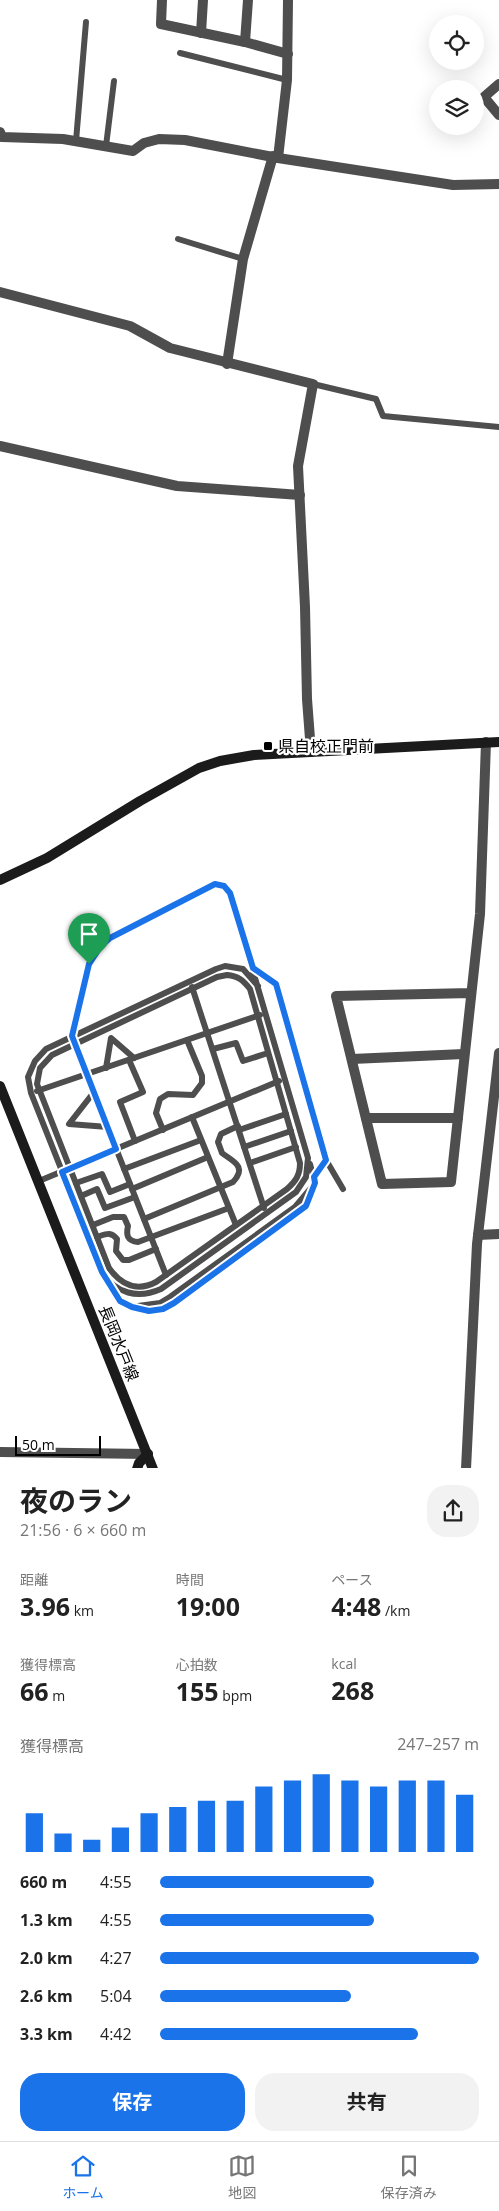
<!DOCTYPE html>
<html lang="ja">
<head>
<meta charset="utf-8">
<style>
	:root { --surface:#fff; --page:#f2f2f2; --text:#222; --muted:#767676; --line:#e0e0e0; --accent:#1a73e8 }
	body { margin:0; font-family:"Open Sans","Noto Sans JP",sans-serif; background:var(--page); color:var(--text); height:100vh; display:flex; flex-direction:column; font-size:19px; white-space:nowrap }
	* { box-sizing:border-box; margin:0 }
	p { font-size:16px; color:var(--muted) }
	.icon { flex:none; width:28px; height:28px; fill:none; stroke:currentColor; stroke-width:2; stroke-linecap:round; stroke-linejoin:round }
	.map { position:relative; height:1468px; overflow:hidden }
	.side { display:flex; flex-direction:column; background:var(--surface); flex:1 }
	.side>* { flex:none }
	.controls { position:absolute; left:429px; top:15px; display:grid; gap:10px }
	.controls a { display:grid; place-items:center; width:55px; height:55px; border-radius:50%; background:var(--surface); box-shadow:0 5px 20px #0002; font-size:25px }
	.scale { position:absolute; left:15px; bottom:12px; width:86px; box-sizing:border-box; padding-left:5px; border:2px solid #000; border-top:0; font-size:14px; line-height:18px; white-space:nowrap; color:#000; -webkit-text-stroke:4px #fff; paint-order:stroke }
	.pin { position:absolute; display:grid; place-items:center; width:42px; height:42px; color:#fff; margin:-51px -21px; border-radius:50% 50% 50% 0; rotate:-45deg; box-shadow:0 0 5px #0007 }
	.pin .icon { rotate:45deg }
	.round { display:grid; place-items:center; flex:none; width:52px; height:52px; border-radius:20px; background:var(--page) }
	.head { display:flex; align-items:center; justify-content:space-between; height:85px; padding:0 20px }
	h1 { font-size:28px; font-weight:700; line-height:38px }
	.figures { display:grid; grid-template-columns:repeat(3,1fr); gap:8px; height:85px; padding:5px 20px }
	.figures div { display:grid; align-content:center }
	.figures b { font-size:25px; font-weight:700 }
	.figures small { font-size:14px; font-weight:400 }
	.figures p { font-size:14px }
	.chart { height:140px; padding:10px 20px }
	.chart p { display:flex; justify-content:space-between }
	.chart svg { width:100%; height:90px; margin-top:5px; stroke:var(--accent); stroke-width:6 }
	.cta { display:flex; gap:10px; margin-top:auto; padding:10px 20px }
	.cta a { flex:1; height:58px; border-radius:20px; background:var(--accent); color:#fff; font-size:20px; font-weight:700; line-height:58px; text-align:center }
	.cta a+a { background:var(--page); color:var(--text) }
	ul { padding:0 20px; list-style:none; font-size:16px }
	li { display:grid; grid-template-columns:80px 60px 1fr; align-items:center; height:38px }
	li i { height:12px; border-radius:6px; background:var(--accent) }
	.tabs { display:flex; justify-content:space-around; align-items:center; height:70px; border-top:1px solid var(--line); background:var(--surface); font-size:14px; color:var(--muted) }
	.tabs a { display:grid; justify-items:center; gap:2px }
	.tabs .selected { color:var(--accent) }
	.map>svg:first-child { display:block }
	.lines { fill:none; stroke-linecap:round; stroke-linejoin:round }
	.lane { stroke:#4e4e4e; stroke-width:6 }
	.street { stroke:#4e4e4e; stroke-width:10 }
	.secondary { stroke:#1b1b1b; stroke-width:10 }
	.route-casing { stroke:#fff; stroke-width:10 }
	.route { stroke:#1a73e8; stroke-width:6 }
	.poi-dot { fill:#000; stroke:#fff; stroke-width:2 }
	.labels { text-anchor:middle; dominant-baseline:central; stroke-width:4.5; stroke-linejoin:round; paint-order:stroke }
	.poi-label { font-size:16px; fill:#000; stroke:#fff; text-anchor:start }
	.street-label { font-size:16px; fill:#000; stroke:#fff }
</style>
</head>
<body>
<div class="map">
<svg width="499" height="1469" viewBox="0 0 499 1469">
	<rect width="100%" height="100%" fill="#fff"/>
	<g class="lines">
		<g class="lane">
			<path d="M180,53L287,80"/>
			<path d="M76,141L86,22"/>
			<path d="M106,146L114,81"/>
			<path d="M178,239L243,259"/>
			<path d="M313,384L376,399L383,416L499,427"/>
			<path d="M253,968L275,984L326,1160L314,1177"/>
			<path d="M227,975C238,976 243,980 250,989L300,1163C300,1175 296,1181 287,1189L156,1282C137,1292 121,1285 109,1268L37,1084L40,1068L52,1055L217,977Z"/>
			<path d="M192,987L264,1208"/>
			<path d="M213,1049L236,1043L243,1061L268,1053"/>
			<path d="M129,1060L143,1092L120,1102L135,1141"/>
			<path d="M106,1068L111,1038L134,1058"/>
			<path d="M37,1091L260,1015"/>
			<path d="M94,1092L69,1124L108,1127"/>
			<path d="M192,1117L236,1225"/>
			<path d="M163,1130L156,1113L160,1099L168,1094L193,1095L202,1083V1076L187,1040"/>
			<path d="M239,1130L286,1114"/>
			<path d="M244,1147L291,1131"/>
			<path d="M326,1160L343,1189"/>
			<path d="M250,1163L296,1147"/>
			<path d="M124,1169L201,1140"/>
			<path d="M39,1181L279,1081"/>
			<path d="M76,1183L102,1174L110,1192L130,1184"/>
			<path d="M132,1189L208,1157"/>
			<path d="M81,1196L97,1189L105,1208L135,1197"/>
			<path d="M144,1219L233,1182C248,1166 232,1161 222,1153L218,1142L221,1134L238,1126"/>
			<path d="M93,1225L113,1217H124L128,1226C126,1235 127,1241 138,1242L229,1208"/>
			<path d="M97,1237C106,1234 111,1231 117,1239L116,1251L123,1260H129L156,1249"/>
			<path d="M166,1275L72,1037L89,964L100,947L110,938L215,884L224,887L230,893L308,1158L306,1177L296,1192L161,1289C138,1299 116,1294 102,1272L31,1093L28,1077L35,1061L46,1049L216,969L225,966L243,969L258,986"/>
			<path d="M112,1285C115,1290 117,1295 120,1299C132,1315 159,1311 174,1303L306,1206L315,1183L310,1164"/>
			<path d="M138,1306L160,1303L170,1297L295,1207L311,1188"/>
		</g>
		<g class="street">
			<path d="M162,0L161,24L245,42L288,54"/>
			<path d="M201,33L203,0"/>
			<path d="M245,42L248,0"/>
			<path d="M499,84L484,97L499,115"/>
			<path d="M0,132L2,137L63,139L133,151L144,143L159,139L185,140L278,158L453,185L499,184"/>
			<path d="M278,158L287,80L288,0"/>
			<path d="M0,292L130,326L170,348L313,384L298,466L305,607L307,699L311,752"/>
			<path d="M227,364L243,259L273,156"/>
			<path d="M0,446L177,486L300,495"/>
			<path d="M471,993L336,996L382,1184L451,1182L480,914L486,742"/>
			<path d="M352,1059L464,1054"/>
			<path d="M366,1118H458"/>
			<path d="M478,1235L499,1234"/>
			<path d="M0,1452L148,1454"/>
			<path d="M466,1469L477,1244L499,1053"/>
		</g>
		<g class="secondary">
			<path d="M0,880L47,858L140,801L199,768L220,761L254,755L499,742"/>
			<path d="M0,1086L153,1469"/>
			<path d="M137,1469L139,1463L148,1454"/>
		</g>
	</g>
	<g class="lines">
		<defs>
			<path id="route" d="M215,884L224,886L230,893L253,968L276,984L326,1160L314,1177L315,1183L306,1206L174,1303L163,1309L149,1311L132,1307L120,1301L102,1272L62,1172L116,1149L72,1036L89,964L100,947L110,938Z"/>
		</defs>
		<use href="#route" class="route-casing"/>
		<use href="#route" class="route"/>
	</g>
	<rect class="poi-dot" x="263" y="741" width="10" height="10" rx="2.5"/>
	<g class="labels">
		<g class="poi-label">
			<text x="278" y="746">県自校正門前</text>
		</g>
		<g class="street-label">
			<text transform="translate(119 1343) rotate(68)">長岡水戸線</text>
		</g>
	</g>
</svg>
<div class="controls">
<a><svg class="icon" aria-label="locate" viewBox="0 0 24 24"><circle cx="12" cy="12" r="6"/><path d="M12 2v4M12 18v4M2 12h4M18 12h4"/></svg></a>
<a><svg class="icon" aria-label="layers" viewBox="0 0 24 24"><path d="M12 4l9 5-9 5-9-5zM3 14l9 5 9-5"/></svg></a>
</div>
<div class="scale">50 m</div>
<div class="pin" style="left:89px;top:964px;background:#1e9e55"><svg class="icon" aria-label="arrive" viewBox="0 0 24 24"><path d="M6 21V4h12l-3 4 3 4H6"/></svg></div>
</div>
<section class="side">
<div class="head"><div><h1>夜のラン</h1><p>21:56 · 6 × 660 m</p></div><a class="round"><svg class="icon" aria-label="share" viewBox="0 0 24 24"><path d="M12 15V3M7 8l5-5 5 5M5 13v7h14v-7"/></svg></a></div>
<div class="figures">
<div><p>距離</p><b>3.96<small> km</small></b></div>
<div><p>時間</p><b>19:00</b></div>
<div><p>ペース</p><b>4:48<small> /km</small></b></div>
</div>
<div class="figures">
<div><p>獲得標高</p><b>66<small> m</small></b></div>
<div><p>心拍数</p><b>155<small> bpm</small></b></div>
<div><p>kcal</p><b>268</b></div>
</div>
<div class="chart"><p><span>獲得標高</span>247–257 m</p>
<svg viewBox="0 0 160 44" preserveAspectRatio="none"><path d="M5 44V25M15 44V35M25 44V38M35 44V32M45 44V25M55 44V22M65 44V19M75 44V19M85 44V12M95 44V9M105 44V6M115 44V9M125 44V12M135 44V9M145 44V9M155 44V16"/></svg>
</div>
<ul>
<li><b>660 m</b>4:55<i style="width:67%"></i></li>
<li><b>1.3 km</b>4:55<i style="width:67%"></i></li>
<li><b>2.0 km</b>4:27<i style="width:100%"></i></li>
<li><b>2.6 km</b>5:04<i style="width:60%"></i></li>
<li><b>3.3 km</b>4:42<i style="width:81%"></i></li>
</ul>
<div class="cta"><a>保存</a><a>共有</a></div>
</section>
<nav class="tabs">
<a class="selected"><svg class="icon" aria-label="home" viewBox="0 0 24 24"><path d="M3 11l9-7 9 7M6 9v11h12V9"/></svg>ホーム</a>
<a><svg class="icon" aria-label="map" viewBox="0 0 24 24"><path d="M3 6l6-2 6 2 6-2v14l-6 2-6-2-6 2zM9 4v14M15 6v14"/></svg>地図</a>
<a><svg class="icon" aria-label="saved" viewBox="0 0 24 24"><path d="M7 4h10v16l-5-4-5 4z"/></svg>保存済み</a>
</nav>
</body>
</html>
